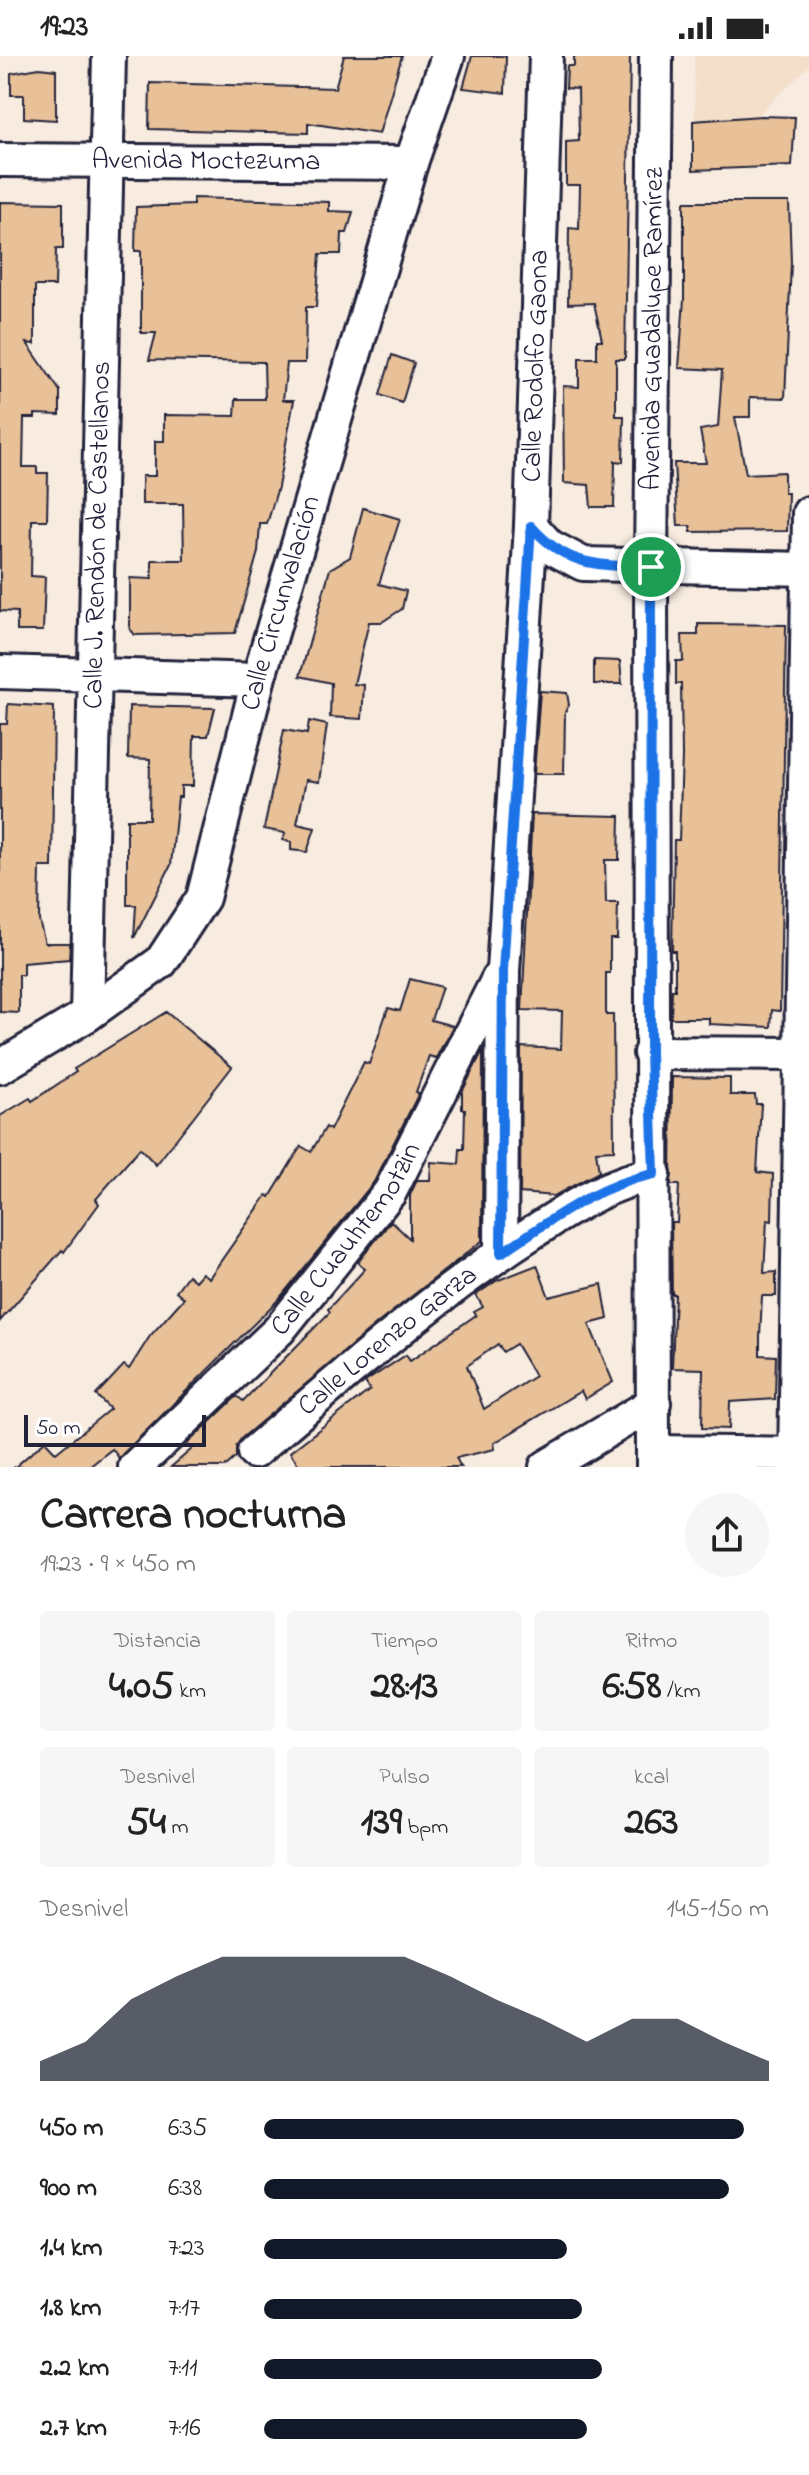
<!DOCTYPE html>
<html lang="es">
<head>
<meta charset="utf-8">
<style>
	:root { --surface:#fff; --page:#f6f6f6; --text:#222; --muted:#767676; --accent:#111827 }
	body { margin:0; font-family:"Indie Flower",sans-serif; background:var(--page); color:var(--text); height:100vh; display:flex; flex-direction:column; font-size:30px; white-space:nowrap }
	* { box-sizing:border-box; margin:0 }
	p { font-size:26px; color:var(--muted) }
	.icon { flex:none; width:44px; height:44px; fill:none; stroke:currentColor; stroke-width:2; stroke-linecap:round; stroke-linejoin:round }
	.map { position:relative; height:1411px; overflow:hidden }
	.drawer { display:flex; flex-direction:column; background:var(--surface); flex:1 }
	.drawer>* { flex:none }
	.scale { position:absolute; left:24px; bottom:20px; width:182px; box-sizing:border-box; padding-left:8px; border:4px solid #22223b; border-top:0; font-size:22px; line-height:28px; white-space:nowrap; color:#22223b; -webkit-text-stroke:6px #fff; paint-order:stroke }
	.pin { position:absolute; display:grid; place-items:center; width:68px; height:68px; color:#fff; margin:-34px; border:4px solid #fff; border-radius:50%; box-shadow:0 2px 8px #0007 }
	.round { display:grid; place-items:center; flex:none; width:84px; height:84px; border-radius:42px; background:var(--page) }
	.summary { display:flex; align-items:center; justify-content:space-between; height:136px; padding:0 40px }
	h1 { font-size:44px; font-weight:700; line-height:60px }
	.stats { display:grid; grid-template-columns:repeat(3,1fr); gap:12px; height:136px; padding:8px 40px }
	.stats div { display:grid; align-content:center; border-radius:8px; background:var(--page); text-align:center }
	.stats b { font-size:40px; font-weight:700 }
	.stats small { font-size:22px; font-weight:400 }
	.stats p { font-size:22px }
	.chart { height:224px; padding:16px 40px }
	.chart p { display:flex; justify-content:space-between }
	.chart svg { width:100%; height:144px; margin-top:8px; fill:var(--accent); opacity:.7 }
	ul { padding:0 40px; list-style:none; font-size:26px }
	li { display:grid; grid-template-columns:128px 96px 1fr; align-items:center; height:60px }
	li i { height:20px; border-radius:10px; background:var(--accent) }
	.status { display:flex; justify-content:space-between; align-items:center; height:56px; padding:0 40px; background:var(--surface); direction:ltr }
	.status svg { height:22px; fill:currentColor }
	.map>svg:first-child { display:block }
	.built { fill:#f3dfca }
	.building { fill:#e8c198; stroke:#22223b; stroke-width:2; fill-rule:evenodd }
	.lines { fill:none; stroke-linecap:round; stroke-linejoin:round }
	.minor-casing { stroke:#22223b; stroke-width:38 }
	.minor { stroke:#fff; stroke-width:32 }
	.route-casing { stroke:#fff; stroke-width:16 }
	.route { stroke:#1a73e8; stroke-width:10 }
	.labels { text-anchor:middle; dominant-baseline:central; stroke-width:6; stroke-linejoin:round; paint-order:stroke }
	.street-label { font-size:28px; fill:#22223b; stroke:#fff }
</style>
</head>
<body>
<div class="status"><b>19:23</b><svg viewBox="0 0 49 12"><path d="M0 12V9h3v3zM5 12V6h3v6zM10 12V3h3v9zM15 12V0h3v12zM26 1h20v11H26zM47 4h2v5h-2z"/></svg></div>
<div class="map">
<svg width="809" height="1411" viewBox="0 0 809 1411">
	<rect width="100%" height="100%" fill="#f8ece0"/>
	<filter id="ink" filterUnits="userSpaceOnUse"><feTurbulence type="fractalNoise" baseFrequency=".0125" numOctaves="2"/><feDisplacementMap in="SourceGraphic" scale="16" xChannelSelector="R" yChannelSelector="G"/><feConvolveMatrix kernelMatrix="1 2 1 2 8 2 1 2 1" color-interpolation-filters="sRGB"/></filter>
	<g filter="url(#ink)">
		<path class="built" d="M694,0H809V10L751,66L695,67Z"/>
		<g class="building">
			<path d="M344,0H402L379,78L308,67V77L149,73L150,27L335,32Z"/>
			<path d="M472,0H506L505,37L463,32Z"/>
			<path d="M574,0H630L625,303H616V360H624L623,406L615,405L614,451H591L589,429L564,427L563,330L579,331V302H597V284H602L594,247L568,248L569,172L579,173L580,129H566V86L579,85L578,33L566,32L567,10H574Z"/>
			<path d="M39,12L56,14V64L24,62V39H11V17Z"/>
			<path d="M761,60L795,61L792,110L693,114V65Z"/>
			<path d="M193,142L329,146V155L353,156L347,177H342L341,198H320L316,251H306L305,307H287L283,344H294L278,431L267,468H260L258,496L235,577L135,579L130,573V522L152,523V504H184L183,448H142V420H155V385H164V359L235,360L236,343H265L264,306L149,304L156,277H141V195H135L136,151L193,149Z"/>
			<path d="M0,146L63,147V193H56L55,230H35V288L27,287L60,335V359L35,358V362H24L23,411H37V417H48L47,464H32L31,520L45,521L43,575H17V556L0,555Z"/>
			<path d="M684,146H789L791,207L785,342L750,341V361H735L746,418L784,416V437H788L787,475L691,476V470H678L674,407H706L700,374L718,371L722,314L679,312L684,243Z"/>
			<path d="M392,299L414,307L402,347L380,339Z"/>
			<path d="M363,452L400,463L379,528L406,535L402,553L382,566H369L354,628L364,629L362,663L330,661L331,627L300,620L330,513L350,501Z"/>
			<path d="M698,568L786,569L780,955L772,954L771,971L709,968V962H671L672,934H675V895H672L674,784H679L682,700L681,628H676V605H683L682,579H698Z"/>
			<path d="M594,604L620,605L622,628H594Z"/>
			<path d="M540,635L567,637L569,649L565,656L564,718H534Z"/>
			<path d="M8,648L54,651L52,811H40L39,864L45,887H70L69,903L23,907V919H19V957L0,956V668H7Z"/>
			<path d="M129,650L215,652L208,680H194L193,730H181V741H178L171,809L134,882L136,849H127V763H149L150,703L128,702Z"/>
			<path d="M309,665L327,669L319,726L306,724L297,768L315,772L307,796L291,794V786L283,784L285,777L264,773L284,674L307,678Z"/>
			<path d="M532,758L620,760L619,804H605L606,847H618L617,883H610V917H606V959H613L614,1094L596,1095L599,1116L554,1140L520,1137L521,991L561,993L562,955L522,954Z"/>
			<path d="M410,923L442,931L431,964L453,970L436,1002L429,1000L416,1036L419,1037L374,1126L279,1243L119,1402L112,1393L89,1411H15L45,1385L56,1397L110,1353L96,1339L124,1309L129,1313L150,1280L184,1242L176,1235L188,1219L195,1225L202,1217L209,1222L267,1139L270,1141L301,1090L311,1096L326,1071L330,1074L364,1006L369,1008L388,952L400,955Z"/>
			<path d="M166,956L232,1011L156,1109L140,1092L96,1143L99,1148L64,1196L62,1194L0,1265V1060L30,1042L32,1045L76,1016L74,1013Z"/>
			<path d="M483,994L482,1185L378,1267L242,1382L236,1390V1401L225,1411H171L192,1393L187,1388L237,1340L243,1345L330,1256L328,1253L365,1213L358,1206L391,1165L410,1183V1139L417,1124H430L431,1106L459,1108L460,1093H464L465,1053H462V1036Z"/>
			<path d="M672,1021L730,1022V1039H755L756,1048H761L757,1116L773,1118L772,1165L767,1164L764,1217L776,1216V1240H762L760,1281V1299L776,1300L775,1343L730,1346L729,1373L702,1372L703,1313L672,1312L675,1238H672L671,1166H677L679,1129H671Z"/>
			<path d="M537,1209L549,1241L602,1228L608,1263L589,1268L613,1326L585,1343L581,1335L494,1387L495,1393L456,1402L461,1411H300L290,1396L370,1334L365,1326L406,1299L410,1305L476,1259L474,1256L483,1251L476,1239L496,1225ZM498,1288L503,1296L516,1288L535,1320L484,1353L467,1310Z"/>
		</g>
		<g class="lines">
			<defs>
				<g id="minor">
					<path id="s1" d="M0,104L411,107"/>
					<path d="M531,470L549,490L583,508L809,513"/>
					<path d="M0,616L258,624"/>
					<path id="s2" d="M87,959L109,0"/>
					<path d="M650,997L809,998"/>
					<path id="s3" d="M0,1011L87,959L161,906L203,842L258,624L411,107L448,0"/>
					<path id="s4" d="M501,1197L503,915L531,470L546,0"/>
					<path id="s5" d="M254,1396C344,1320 433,1240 533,1176C572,1151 608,1127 654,1118"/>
					<path d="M653,1396L809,1398"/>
					<path id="s6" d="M135,1411L279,1274L390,1136L499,921"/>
					<path d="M546,1411L654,1347"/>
					<path id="s7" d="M653,1411L651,511L656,0"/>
					<path d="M795,1411L809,457"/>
				</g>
			</defs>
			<use href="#minor" class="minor-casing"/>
			<use href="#minor" class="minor"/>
		</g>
	</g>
	<g class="lines" filter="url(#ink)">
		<defs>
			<path id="route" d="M531,470C568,512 598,509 651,511L650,997L654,1118C596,1129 550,1165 501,1197L503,915Z"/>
		</defs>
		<use href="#route" class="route-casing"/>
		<use href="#route" class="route"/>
	</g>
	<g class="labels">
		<g class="street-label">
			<text stroke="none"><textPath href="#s1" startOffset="206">Avenida Moctezuma</textPath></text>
			<text stroke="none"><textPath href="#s7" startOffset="1138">Avenida Guadalupe Ramírez</textPath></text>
			<text stroke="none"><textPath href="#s4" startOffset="888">Calle Rodolfo Gaona</textPath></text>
			<text stroke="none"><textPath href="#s2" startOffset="480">Calle J. Rendón de Castellanos</textPath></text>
			<text stroke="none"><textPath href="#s3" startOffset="574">Calle Circunvalación</textPath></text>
			<text stroke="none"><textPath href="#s6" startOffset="312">Calle Cuauhtemotzin</textPath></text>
			<text stroke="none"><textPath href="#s5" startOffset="174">Calle Lorenzo Garza</textPath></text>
		</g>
	</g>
</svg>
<div class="scale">50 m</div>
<div class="pin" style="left:651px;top:511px;background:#1e9e55"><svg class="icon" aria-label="arrive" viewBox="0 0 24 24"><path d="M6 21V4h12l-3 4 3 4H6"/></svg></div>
</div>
<section class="drawer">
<div class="summary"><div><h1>Carrera nocturna</h1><p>19:23 · 9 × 450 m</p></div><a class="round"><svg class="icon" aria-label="share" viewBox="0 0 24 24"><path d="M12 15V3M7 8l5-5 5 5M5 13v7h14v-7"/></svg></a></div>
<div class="stats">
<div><p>Distancia</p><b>4.05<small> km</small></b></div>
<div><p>Tiempo</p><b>28:13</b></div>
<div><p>Ritmo</p><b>6:58<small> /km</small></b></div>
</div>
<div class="stats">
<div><p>Desnivel</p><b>54<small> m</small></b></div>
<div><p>Pulso</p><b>139<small> bpm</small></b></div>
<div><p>kcal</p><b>263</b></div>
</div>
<div class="chart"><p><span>Desnivel</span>145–150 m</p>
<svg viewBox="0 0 160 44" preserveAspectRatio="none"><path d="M0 44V38L10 32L20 19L30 12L40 6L50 6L60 6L70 6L80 6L90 12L100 19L110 25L120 32L130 25L140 25L150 32L160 38V44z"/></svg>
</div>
<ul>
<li><b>450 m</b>6:35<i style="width:95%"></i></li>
<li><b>900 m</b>6:38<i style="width:92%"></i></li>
<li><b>1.4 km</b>7:23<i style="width:60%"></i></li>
<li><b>1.8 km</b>7:17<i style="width:63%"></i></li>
<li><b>2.2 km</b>7:11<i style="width:67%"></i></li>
<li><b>2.7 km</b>7:16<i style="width:64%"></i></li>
</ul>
</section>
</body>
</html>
